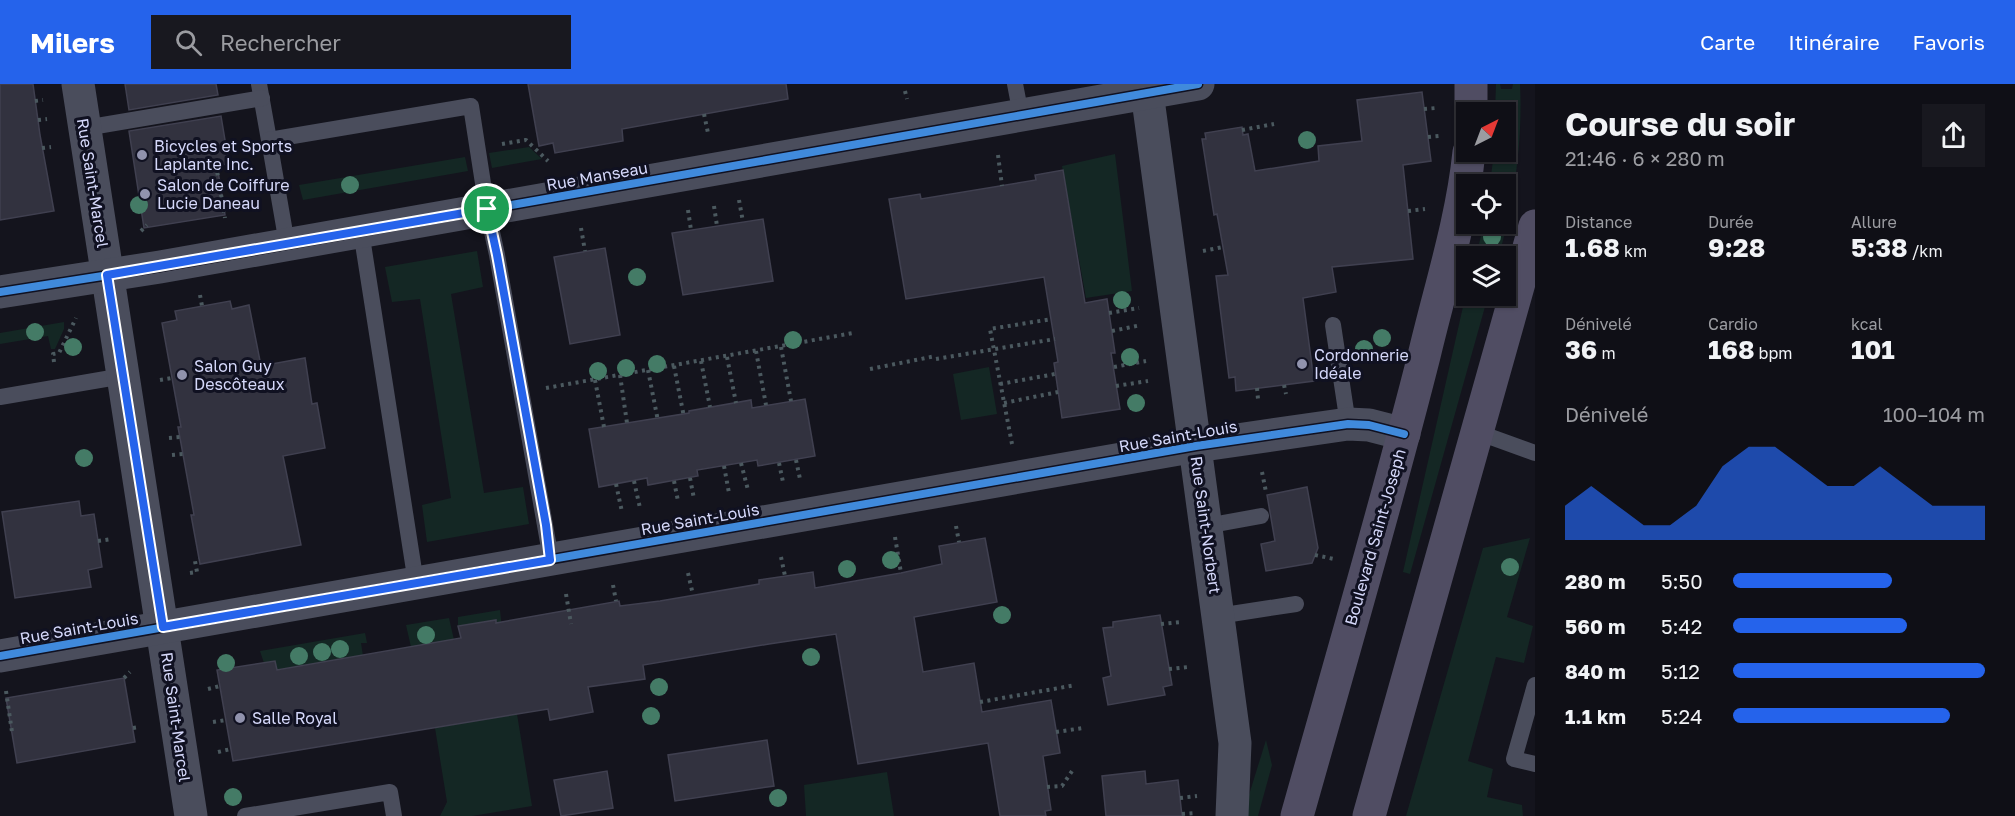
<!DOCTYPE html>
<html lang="fr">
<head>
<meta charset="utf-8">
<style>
	:root { --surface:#0f0f16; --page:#18181f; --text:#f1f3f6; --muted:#9b9ca1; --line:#2f2f35; --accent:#2563eb }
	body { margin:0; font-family:"Golos Text",sans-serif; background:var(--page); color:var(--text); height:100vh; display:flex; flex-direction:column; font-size:22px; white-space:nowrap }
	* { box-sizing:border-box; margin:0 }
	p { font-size:20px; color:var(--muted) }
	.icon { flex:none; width:33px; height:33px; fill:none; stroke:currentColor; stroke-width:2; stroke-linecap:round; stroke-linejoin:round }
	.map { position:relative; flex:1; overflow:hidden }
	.drawer { display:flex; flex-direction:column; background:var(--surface); width:480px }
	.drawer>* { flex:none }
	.needle { width:39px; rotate:42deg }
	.buttons { position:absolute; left:1456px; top:18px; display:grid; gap:12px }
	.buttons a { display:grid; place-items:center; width:60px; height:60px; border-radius:0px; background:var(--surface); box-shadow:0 2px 4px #0004,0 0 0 2px var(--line); font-size:30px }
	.pin { position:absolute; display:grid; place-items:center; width:51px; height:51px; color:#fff; margin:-26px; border:3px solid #fff; border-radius:50%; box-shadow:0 2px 6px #0007 }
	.round { display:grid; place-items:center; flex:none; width:63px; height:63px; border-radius:0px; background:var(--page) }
	.overview { display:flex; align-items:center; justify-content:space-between; height:102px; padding:0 30px }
	h1 { font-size:33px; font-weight:700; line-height:45px }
	.stats { display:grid; grid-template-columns:repeat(3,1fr); gap:9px; height:102px; padding:6px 30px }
	.stats div { display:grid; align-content:center }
	.stats b { font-size:26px; font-weight:700 }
	.stats small { font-size:16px; font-weight:400 }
	.stats p { font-size:16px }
	.chart { height:168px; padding:12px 30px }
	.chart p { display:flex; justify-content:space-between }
	.chart svg { width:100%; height:108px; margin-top:6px; fill:var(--accent); opacity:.7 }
	ul { padding:0 30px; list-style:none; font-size:20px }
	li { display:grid; grid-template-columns:96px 72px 1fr; align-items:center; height:45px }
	li i { height:15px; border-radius:8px; background:var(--accent) }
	header { display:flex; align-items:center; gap:36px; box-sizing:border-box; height:84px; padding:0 30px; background:var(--accent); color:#fff }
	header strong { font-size:28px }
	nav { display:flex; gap:33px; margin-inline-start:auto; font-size:21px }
	.search { width:420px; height:54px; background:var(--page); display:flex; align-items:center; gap:15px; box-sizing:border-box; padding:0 21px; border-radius:0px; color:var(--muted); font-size:22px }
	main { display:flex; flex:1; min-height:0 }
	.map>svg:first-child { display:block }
	.green { fill:#142724 }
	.building { fill:#32323f; stroke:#404050; stroke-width:1.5 }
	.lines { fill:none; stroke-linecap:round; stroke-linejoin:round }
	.path { stroke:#4b595f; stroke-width:4; stroke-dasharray:3 4.5; stroke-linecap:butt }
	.lane { stroke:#4a4d5c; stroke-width:16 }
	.street { stroke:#4a4d5c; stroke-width:33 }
	.primary { stroke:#504d63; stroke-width:33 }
	.cycleway-casing { stroke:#101121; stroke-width:11 }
	.cycleway { stroke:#408adc; stroke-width:8 }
	.tree { fill:#447b66 }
	.route-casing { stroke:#fff; stroke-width:12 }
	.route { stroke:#2563eb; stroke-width:8 }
	.poi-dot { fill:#9193ad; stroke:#101121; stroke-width:2 }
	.labels { text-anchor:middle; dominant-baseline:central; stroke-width:6; stroke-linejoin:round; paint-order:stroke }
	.poi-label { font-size:16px; fill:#d5d8fa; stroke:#101121; text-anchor:start }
	.street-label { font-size:16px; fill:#d5d8fa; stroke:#101121 }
</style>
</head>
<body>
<header>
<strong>Milers</strong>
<div class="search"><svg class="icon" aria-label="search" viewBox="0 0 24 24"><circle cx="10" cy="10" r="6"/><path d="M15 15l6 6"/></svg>Rechercher</div>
<nav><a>Carte</a><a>Itinéraire</a><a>Favoris</a></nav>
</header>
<main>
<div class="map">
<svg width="1535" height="732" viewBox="0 0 1535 732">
	<rect width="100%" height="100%" fill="#14141d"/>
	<g class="green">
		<path d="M1496,0H1500L1501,5H1512L1513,0H1520C1523,58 1514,117 1499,172H1476L1484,140H1490L1496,143L1501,142L1502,140H1506V123L1509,110L1506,100H1490L1494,68H1506V60H1513V47H1506V28H1495Z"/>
		<path d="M529,63L542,75L492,84L489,69Z"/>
		<path d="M1115,70L1132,207L1086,214L1062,82Z"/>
		<path d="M465,73L468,87L303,116L299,101Z"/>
		<path d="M477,167L483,203L451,210L484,409L523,403L529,440L427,458L422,421L451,414L420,215L392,218L385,183Z"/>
		<path d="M1467,205V212H1488L1410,490L1403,488Z"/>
		<path d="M64,238V245L55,265H51L48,252L0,260V249Z"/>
		<path d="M989,283L997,330L961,336L953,290Z"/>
		<path d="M1530,454L1507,533L1533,542L1524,579L1496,573L1468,677L1493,685L1487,713L1522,721L1523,732H1406L1483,464Z"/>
		<path d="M500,526L502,546L498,547L495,536L458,542V533Z"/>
		<path d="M449,534L454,556L411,563L406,541Z"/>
		<path d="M365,549L367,559H361L363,572L277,586L275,577L264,579L260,567Z"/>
		<path d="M517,630L532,722L472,732H440L447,718L435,644Z"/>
		<path d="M1266,656L1272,681L1258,732H1245L1244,727Z"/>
		<path d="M887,688L894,732H806L804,701Z"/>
	</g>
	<g class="building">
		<path d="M0,0H33L40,51L54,127L0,136Z"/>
		<path d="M125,0H216L218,11L129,26Z"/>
		<path d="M528,0H786L788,15L622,45L623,57L555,69L553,59L539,62Z"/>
		<path d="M1422,8L1431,77L1403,81L1413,175L1332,183L1336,208L1303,214L1314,297L1236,307L1235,293L1229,294L1216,192L1228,191L1217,130L1214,131L1202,55H1206L1205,49L1242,43L1243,51L1248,50L1255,87L1319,77L1318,62L1362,57L1357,16Z"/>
		<path d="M221,32L229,80L217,81L225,131L144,144L129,47Z"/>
		<path d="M1063,86L1085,219L1107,215L1115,269H1111L1120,325L1062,334L1054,279L1058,278L1044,193L906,215L889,115L920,110L921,115L1036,96L1035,91Z"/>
		<path d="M763,135L773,197L683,211L672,149Z"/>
		<path d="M605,164L620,251L570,260L554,173Z"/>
		<path d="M230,217L232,225L249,221L261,282L305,274L312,320L317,319L325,364L283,372L301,461L200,480L191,431H194L178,343H181L162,239L177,236L175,227Z"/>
		<path d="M805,315L815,372L758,382L757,376L697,386L698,392L648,401L647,394L599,403L589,345L689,329V327L751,316L752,324Z"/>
		<path d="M1307,403L1318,464L1312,479L1266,487L1261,460L1275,457L1267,411Z"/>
		<path d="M79,417L81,432L94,430L102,483L88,486L91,503L15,514L2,428Z"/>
		<path d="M985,454L997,518L914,533L923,588L974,579L982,628L1051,616L1060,669L1043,672L1051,726L1045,727L1046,732H1000L988,659L858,680L836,550L769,560L643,581L645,595L588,603L593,628L550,636L548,625L233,677L217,586L275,577L277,586L461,554L458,542L496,536V539L619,517L620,522L660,517L759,500V496L813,488L815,504L901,489L942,480L939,462Z"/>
		<path d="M1160,531L1172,601L1163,603L1165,611L1108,621L1103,594L1111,592L1103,544L1113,543V538Z"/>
		<path d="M124,594L135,658L17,679L6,614Z"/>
		<path d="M767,656L774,702L675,717L668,671Z"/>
		<path d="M607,687L613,724L561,732L554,696Z"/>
		<path d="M1145,687L1146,700L1178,696L1182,732H1106L1102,692Z"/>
	</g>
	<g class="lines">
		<g class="path">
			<path d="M905,7L907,15"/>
			<path d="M35,17L43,16"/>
			<path d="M1424,25L1436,24"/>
			<path d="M704,30L708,49"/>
			<path d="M38,36L47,35"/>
			<path d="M1242,46L1274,40"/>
			<path d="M1428,53L1439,52"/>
			<path d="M502,60L526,56L548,77"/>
			<path d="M42,64L51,63"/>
			<path d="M998,71L1002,102"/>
			<path d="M216,81L225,134"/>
			<path d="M739,116L743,138"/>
			<path d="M714,122L717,142"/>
			<path d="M688,126L691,146"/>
			<path d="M1408,127L1425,125"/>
			<path d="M581,144L585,167"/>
			<path d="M141,147L147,141"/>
			<path d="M1203,167L1223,163"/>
			<path d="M200,211L202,222"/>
			<path d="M1109,229L1139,224"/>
			<path d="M1112,247L1141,241"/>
			<path d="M781,263L791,317"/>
			<path d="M756,267L766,321"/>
			<path d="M727,273L736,319"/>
			<path d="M936,275L1055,255"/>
			<path d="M701,277L710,323"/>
			<path d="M54,278L53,270L59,269L76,234"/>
			<path d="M674,282L684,333"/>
			<path d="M1114,283L1146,277"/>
			<path d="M870,285L936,272"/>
			<path d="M648,286L658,337"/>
			<path d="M620,291L627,339"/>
			<path d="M160,296L172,294"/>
			<path d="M595,296L604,343"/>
			<path d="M1000,300L1055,290"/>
			<path d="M1284,301L1286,310"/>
			<path d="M1116,302L1148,297"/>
			<path d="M546,304L853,249"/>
			<path d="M1257,304L1258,315"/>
			<path d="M1004,319L1058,308"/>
			<path d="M169,354L180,353"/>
			<path d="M1012,360L990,245L1052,235"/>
			<path d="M172,371L183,370"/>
			<path d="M796,376L800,395"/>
			<path d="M741,379L748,406"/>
			<path d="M779,379L783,398"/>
			<path d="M724,382L729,409"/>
			<path d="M1262,388L1266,408"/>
			<path d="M690,394L694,415"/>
			<path d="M634,397L640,424"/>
			<path d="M674,397L678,417"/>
			<path d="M616,400L622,428"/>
			<path d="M956,442L959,458"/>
			<path d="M895,453L901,489"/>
			<path d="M98,457L112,455"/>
			<path d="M1315,471L1334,475"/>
			<path d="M781,473L785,492"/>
			<path d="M190,489L197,488L195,477L199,475"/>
			<path d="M688,489L693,511"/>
			<path d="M613,501L616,517"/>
			<path d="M566,510L571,540"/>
			<path d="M1161,540L1181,538"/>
			<path d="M1169,585L1188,583"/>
			<path d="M124,594L130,588"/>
			<path d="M208,605L220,602"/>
			<path d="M6,607L12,648"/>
			<path d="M980,618L1076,601"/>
			<path d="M213,638L226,636"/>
			<path d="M133,644L140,643"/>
			<path d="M1056,648L1083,644"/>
			<path d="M218,668L231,665"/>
			<path d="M1047,703L1062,702L1074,684"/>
			<path d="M1180,714L1197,712"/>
			<path d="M1182,730L1196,729"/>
		</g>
		<g class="lane">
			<path d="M259,0L269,56"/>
			<path d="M1015,0L1021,31"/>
			<path d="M85,44L262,14"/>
			<path d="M361,147L416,499"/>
			<path d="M287,160L269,56L471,22L487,125L497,171L551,475"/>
			<path d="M1333,241L1348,340"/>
			<path d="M0,313L123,292"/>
			<path d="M1477,348L1535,369"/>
			<path d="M1206,442L1261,432"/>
			<path d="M1218,532L1296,520"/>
			<path d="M1535,601L1514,675L1535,680"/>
			<path d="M245,732L390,708L394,732"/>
		</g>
		<g class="street">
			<path d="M78,0L191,732"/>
			<path d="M1147,8L1235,659L1232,732"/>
			<path d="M0,208L160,183L1198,0"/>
			<path d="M0,572L1196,362L1348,340L1369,341L1404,350"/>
		</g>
		<g class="primary">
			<path d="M1471,28V0"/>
			<path d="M1297,732C1340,579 1385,426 1424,272C1440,204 1462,137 1469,68"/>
			<path d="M1369,732L1535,142"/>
		</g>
		<defs>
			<g id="cycleway">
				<path d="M0,208L160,183L1198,0"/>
				<path d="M0,572L1196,362L1348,340L1369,341L1404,350"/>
			</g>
		</defs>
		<use href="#cycleway" class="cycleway-casing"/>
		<use href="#cycleway" class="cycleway"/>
	</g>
	<g class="tree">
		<circle cx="1307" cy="56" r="9"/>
		<circle cx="350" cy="101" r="9"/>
		<circle cx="139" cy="121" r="9"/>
		<circle cx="1492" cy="153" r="9"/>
		<circle cx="637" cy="193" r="9"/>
		<circle cx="1122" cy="216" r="9"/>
		<circle cx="35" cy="248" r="9"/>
		<circle cx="1382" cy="254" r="9"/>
		<circle cx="793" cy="256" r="9"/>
		<circle cx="73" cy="263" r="9"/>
		<circle cx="1364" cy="265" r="9"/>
		<circle cx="1130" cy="273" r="9"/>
		<circle cx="657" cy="280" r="9"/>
		<circle cx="626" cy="284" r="9"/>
		<circle cx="598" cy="287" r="9"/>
		<circle cx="1136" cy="319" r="9"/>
		<circle cx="84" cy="374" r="9"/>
		<circle cx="891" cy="476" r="9"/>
		<circle cx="1510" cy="483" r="9"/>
		<circle cx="847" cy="485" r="9"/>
		<circle cx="1002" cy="531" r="9"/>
		<circle cx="426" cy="551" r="9"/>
		<circle cx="340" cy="565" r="9"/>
		<circle cx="322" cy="568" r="9"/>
		<circle cx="299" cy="572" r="9"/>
		<circle cx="811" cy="573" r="9"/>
		<circle cx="226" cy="579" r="9"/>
		<circle cx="659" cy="603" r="9"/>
		<circle cx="651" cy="632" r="9"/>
		<circle cx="233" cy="713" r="9"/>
		<circle cx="778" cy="714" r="9"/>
	</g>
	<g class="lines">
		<defs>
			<path id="route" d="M487,125L497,171L546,441L550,476L163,543L107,191Z"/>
		</defs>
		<use href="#route" class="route-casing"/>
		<use href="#route" class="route"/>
	</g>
	<g class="poi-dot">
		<circle cx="142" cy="71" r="6"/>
		<circle cx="145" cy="110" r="6"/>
		<circle cx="1302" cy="280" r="6"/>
		<circle cx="182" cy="291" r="6"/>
		<circle cx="240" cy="634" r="6"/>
	</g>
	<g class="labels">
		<g class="poi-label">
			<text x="154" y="62">Bicycles et Sports<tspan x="154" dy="18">Laplante Inc.</tspan></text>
			<text x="157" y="101">Salon de Coiffure<tspan x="157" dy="18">Lucie Daneau</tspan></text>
			<text x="1314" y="271">Cordonnerie<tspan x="1314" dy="18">Idéale</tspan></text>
			<text x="194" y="282">Salon Guy<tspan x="194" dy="18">Descôteaux</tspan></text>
			<text x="252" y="634">Salle Royal</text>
		</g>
		<g class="street-label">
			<text transform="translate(597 92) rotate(-10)">Rue Manseau</text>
			<text transform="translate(93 99) rotate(81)">Rue Saint-Marcel</text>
			<text transform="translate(1178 352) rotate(-10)">Rue Saint-Louis</text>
			<text transform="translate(700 435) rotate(-10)">Rue Saint-Louis</text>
			<text transform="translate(1206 441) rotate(82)">Rue Saint-Norbert</text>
			<text transform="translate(1375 453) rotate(-74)">Boulevard Saint-Joseph</text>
			<text transform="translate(79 544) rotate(-10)">Rue Saint-Louis</text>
			<text transform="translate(176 633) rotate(82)">Rue Saint-Marcel</text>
		</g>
	</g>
</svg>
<div class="buttons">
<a><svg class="needle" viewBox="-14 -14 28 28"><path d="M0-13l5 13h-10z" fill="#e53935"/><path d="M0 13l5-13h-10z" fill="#9b9ca1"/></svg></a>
<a><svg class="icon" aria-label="locate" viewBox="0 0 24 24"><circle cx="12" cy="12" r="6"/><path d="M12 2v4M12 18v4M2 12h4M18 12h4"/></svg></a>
<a><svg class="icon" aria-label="layers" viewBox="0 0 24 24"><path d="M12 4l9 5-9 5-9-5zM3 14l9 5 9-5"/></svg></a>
</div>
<div class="pin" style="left:487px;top:125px;background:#1e9e55"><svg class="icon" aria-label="arrive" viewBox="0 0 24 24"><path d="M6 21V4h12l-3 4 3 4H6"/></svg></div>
</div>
<section class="drawer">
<div class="overview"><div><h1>Course du soir</h1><p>21:46 · 6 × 280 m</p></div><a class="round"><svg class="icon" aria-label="share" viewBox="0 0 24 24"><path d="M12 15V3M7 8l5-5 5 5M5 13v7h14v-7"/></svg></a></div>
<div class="stats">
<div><p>Distance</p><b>1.68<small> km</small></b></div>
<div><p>Durée</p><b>9:28</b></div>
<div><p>Allure</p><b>5:38<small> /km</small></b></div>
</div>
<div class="stats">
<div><p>Dénivelé</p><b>36<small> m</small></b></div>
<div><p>Cardio</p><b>168<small> bpm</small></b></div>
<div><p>kcal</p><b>101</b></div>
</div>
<div class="chart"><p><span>Dénivelé</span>100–104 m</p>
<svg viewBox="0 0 160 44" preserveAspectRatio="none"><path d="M0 44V30L10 22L20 30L30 38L40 38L50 30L60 14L70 6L80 6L90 14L100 22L110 22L120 14L130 22L140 30L150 30L160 30V44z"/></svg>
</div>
<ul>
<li><b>280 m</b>5:50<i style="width:63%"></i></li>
<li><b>560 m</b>5:42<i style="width:69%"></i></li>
<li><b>840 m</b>5:12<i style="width:100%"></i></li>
<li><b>1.1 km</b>5:24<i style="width:86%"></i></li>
</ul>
</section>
</main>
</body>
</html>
